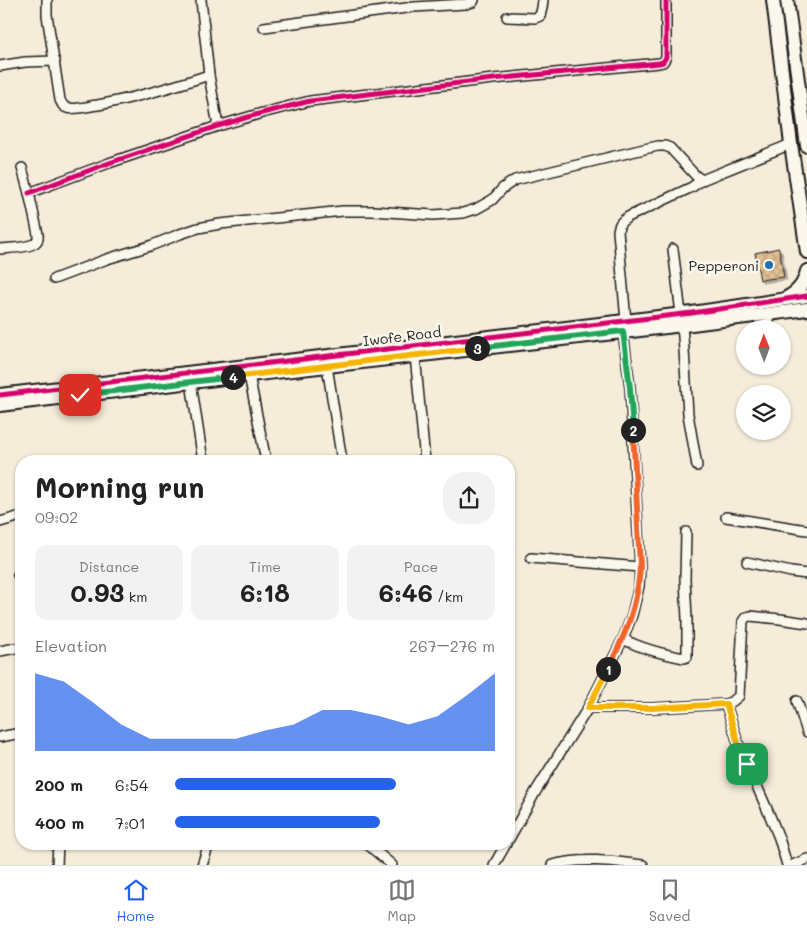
<!DOCTYPE html>
<html lang="en">
<head>
<meta charset="utf-8">
<style>
	:root { --surface:#fff; --page:#f2f2f2; --text:#222; --muted:#767676; --line:#e0e0e0; --accent:#2563eb }
	body { margin:0; font-family:Mali,sans-serif; background:var(--page); color:var(--text); height:100vh; display:flex; flex-direction:column; font-size:19px; white-space:nowrap }
	* { box-sizing:border-box; margin:0 }
	p { font-size:16px; color:var(--muted) }
	.icon { flex:none; width:28px; height:28px; fill:none; stroke:currentColor; stroke-width:2; stroke-linecap:round; stroke-linejoin:round }
	.map { position:relative; flex:1; overflow:hidden }
	.drawer { position:absolute; left:15px; top:455px; width:500px; height:395px; display:flex; flex-direction:column; background:var(--surface); border-radius:20px; box-shadow:0 1px 4px #0004 }
	.drawer>* { flex:none }
	.needle { width:32px; rotate:359deg }
	.controls { position:absolute; left:736px; top:320px; display:grid; gap:10px }
	.controls a { display:grid; place-items:center; width:55px; height:55px; border-radius:50%; background:var(--surface); box-shadow:0 1px 4px #0004; font-size:25px }
	.pin { position:absolute; display:grid; place-items:center; width:42px; height:42px; color:#fff; margin:-21px; border-radius:10px; box-shadow:0 2px 8px #0006 }
	.km { position:absolute; width:25px; height:25px; margin:-12px; border-radius:50%; background:#222; color:#fff; font-size:14px; line-height:25px; text-align:center }
	.round { display:grid; place-items:center; flex:none; width:52px; height:52px; border-radius:20px; background:var(--page) }
	.headline { display:flex; align-items:center; justify-content:space-between; height:85px; padding:0 20px }
	h1 { font-size:28px; font-weight:700; line-height:38px }
	.figures { display:grid; grid-template-columns:repeat(3,1fr); gap:8px; height:85px; padding:5px 20px }
	.figures div { display:grid; align-content:center; border-radius:12px; background:var(--page); text-align:center }
	.figures b { font-size:25px; font-weight:700 }
	.figures small { font-size:14px; font-weight:400 }
	.figures p { font-size:14px }
	.chart { height:140px; padding:10px 20px }
	.chart p { display:flex; justify-content:space-between }
	.chart svg { width:100%; height:90px; margin-top:5px; fill:var(--accent); opacity:.7 }
	ul { padding:0 20px; list-style:none; font-size:16px }
	li { display:grid; grid-template-columns:80px 60px 1fr; align-items:center; height:38px }
	li i { height:12px; border-radius:6px; background:var(--accent) }
	.tabs { display:flex; justify-content:space-around; align-items:center; height:70px; border-top:1px solid var(--line); background:var(--surface); font-size:14px; color:var(--muted) }
	.tabs a { display:grid; justify-items:center; gap:2px }
	.tabs .on { color:var(--accent) }
	.map>svg:first-child { display:block }
	.building { fill:url(#building-cross-hatch); stroke:#1c1c1c; filter:url(#shadow) }
	.lines { fill:none; stroke-linecap:round; stroke-linejoin:round }
	.street-casing { stroke:#1c1c1c; stroke-width:12 }
	.secondary-casing { stroke:#1c1c1c; stroke-width:16 }
	.street { stroke:#fbf7ec; stroke-width:9 }
	.secondary { stroke:#fbf7ec; stroke-width:12 }
	.cycleway-casing { stroke:#fbf7ec; stroke-width:8 }
	.cycleway { stroke:#d6006c; stroke-width:5 }
	.split-1-casing { stroke:#fff; stroke-width:10 }
	.split-2-casing { stroke:#fff; stroke-width:10 }
	.split-3-casing { stroke:#fff; stroke-width:10 }
	.split-4-casing { stroke:#fff; stroke-width:10 }
	.split-5-casing { stroke:#fff; stroke-width:10 }
	.split-1 { stroke:#f5b400; stroke-width:6 }
	.split-2 { stroke:#f0652b; stroke-width:6 }
	.split-3 { stroke:#22a559; stroke-width:6 }
	.split-4 { stroke:#f5b400; stroke-width:6 }
	.split-5 { stroke:#22a559; stroke-width:6 }
	.poi-dot { fill:#1f6fb2; stroke:#fbf7ec; stroke-width:2 }
	.labels { text-anchor:middle; dominant-baseline:central; stroke-width:5; stroke-linejoin:round; paint-order:stroke }
	.poi-label { font-size:14px; fill:#1c1c1c; stroke:#fbf7ec; text-anchor:end }
	.street-label { font-size:14px; fill:#1c1c1c; stroke:#fbf7ec }
</style>
</head>
<body>
<div class="map">
<svg width="807" height="865" viewBox="0 0 807 865">
	<defs>
		<pattern id="building-cross-hatch" width="8" height="8" patternUnits="userSpaceOnUse" patternTransform="scale(1.25)"><rect width="8" height="8" fill="#e1c194"/><path d="M0 0l8 8M0 8l8-8" fill="none" stroke="#c0a57f"/></pattern>
		<filter id="shadow"><feDropShadow dx="3" dy="3" stdDeviation="0" flood-color="#0004"/></filter>
	</defs>
	<rect width="100%" height="100%" fill="#f6ecda"/>
	<filter id="ink" filterUnits="userSpaceOnUse"><feTurbulence type="fractalNoise" baseFrequency=".02" numOctaves="2"/><feDisplacementMap in="SourceGraphic" scale="10" xChannelSelector="R" yChannelSelector="G"/><feConvolveMatrix kernelMatrix="1 2 1 2 8 2 1 2 1" color-interpolation-filters="sRGB"/></filter>
	<g filter="url(#ink)">
		<path class="building" d="M779,248L784,277L760,280L755,253Z"/>
		<g class="lines">
			<defs>
				<g id="street">
					<path d="M47,0V15L60,100C62,104 63,107 67,108C77,110 88,106 98,105C136,98 172,87 209,75"/>
					<path d="M201,0L209,75L218,126"/>
					<path d="M507,17L535,18L540,16L542,8L543,0"/>
					<path d="M264,27L414,7L466,4L473,2L474,0"/>
					<path d="M0,66L25,62L55,61"/>
					<path d="M29,193L109,163L218,126L262,113L310,101L493,79L659,63L663,62L666,57V0"/>
					<path d="M0,249C8,248 31,248 36,242C39,239 38,237 38,234L29,193L22,168"/>
					<path d="M673,249L681,314"/>
					<path d="M54,279L107,259L150,246L180,234L198,228L220,224L343,211H373L433,215L463,213L476,209L492,200L503,188L515,180L644,149L658,146H665L670,148L696,176L702,180"/>
					<path d="M768,314L770,329"/>
					<path d="M626,321L618,231C619,223 622,221 628,217L692,187L702,180L791,144"/>
					<path d="M682,325L684,350L688,414L697,466"/>
					<path d="M415,355L425,461"/>
					<path d="M327,366L342,461"/>
					<path d="M249,375L266,461"/>
					<path d="M191,382L203,461"/>
					<path d="M726,517L807,530"/>
					<path d="M0,522L21,516"/>
					<path d="M531,558L640,567"/>
					<path d="M747,562L791,572L807,574"/>
					<path d="M18,575L21,574"/>
					<path d="M623,639C642,649 663,654 684,658L687,657V619L685,579L686,532"/>
					<path d="M0,651L21,647"/>
					<path d="M797,701L807,732"/>
					<path d="M726,704L738,743L770,816L779,838L787,865"/>
					<path d="M588,708H653L726,704L733,701L739,696L743,621L746,617L750,616L780,619L807,623"/>
					<path d="M0,737L21,733"/>
					<path d="M509,839L536,791L588,708L623,639L632,615L639,586L640,567L630,388L623,331"/>
					<path d="M367,844L392,865"/>
					<path d="M57,865L58,844"/>
					<path d="M202,865L209,844"/>
					<path d="M494,865L506,844"/>
					<path d="M552,865C582,857 612,861 643,865"/>
					<path d="M793,865L807,859"/>
				</g>
				<g id="secondary">
					<path d="M773,0L791,144L807,252"/>
					<path d="M787,0L807,146"/>
					<path d="M786,298C798,292 804,284 807,271"/>
					<path d="M0,395L692,313L807,296"/>
					<path d="M0,405L249,375L692,324L807,309"/>
				</g>
			</defs>
			<use href="#street" class="street-casing"/>
			<use href="#secondary" class="secondary-casing"/>
			<use href="#street" class="street"/>
			<use href="#secondary" class="secondary"/>
			<defs>
				<g id="cycleway">
					<path d="M29,193L109,163L218,126L262,113L310,101L493,79L659,63L663,62L666,57V0"/>
					<path d="M0,395L692,313L807,296"/>
				</g>
			</defs>
			<use href="#cycleway" class="cycleway-casing"/>
			<use href="#cycleway" class="cycleway"/>
		</g>
	</g>
	<g class="lines" filter="url(#ink)">
		<defs>
			<path id="split-1" d="M608,669L588,708H653L726,704L738,743L747,764"/>
			<path id="split-2" d="M608,669C625,635 638,606 640,567L633,430"/>
			<path id="split-3" d="M477,348L623,331L630,388L633,430"/>
			<path id="split-4" d="M233,377L477,348"/>
			<path id="split-5" d="M80,395L233,377"/>
		</defs>
		<use href="#split-1" class="split-1-casing"/>
		<use href="#split-2" class="split-2-casing"/>
		<use href="#split-3" class="split-3-casing"/>
		<use href="#split-4" class="split-4-casing"/>
		<use href="#split-5" class="split-5-casing"/>
		<use href="#split-1" class="split-1"/>
		<use href="#split-2" class="split-2"/>
		<use href="#split-3" class="split-3"/>
		<use href="#split-4" class="split-4"/>
		<use href="#split-5" class="split-5"/>
	</g>
	<circle class="poi-dot" cx="769" cy="265" r="5"/>
	<g class="labels">
		<g class="poi-label">
			<text x="759" y="265">Pepperoni</text>
		</g>
		<g class="street-label">
			<text transform="translate(402 336) rotate(-7)">Iwofe Road</text>
		</g>
	</g>
</svg>
<div class="controls">
<a><svg class="needle" viewBox="-14 -14 28 28"><path d="M0-13l5 13h-10z" fill="#e53935"/><path d="M0 13l5-13h-10z" fill="#767676"/></svg></a>
<a><svg class="icon" aria-label="layers" viewBox="0 0 24 24"><path d="M12 4l9 5-9 5-9-5zM3 14l9 5 9-5"/></svg></a>
</div>
<div class="pin" style="left:747px;top:764px;background:#1e9e55"><svg class="icon" aria-label="arrive" viewBox="0 0 24 24"><path d="M6 21V4h12l-3 4 3 4H6"/></svg></div>
<div class="pin" style="left:80px;top:395px;background:#d93025"><svg class="icon" aria-label="check" viewBox="0 0 24 24"><path d="M5 12l5 5 9-10"/></svg></div>
<b class="km" style="left:608px;top:669px">1</b>
<b class="km" style="left:633px;top:430px">2</b>
<b class="km" style="left:477px;top:348px">3</b>
<b class="km" style="left:233px;top:377px">4</b>
<section class="drawer">
<div class="headline"><div><h1>Morning run</h1><p>09:02</p></div><a class="round"><svg class="icon" aria-label="share" viewBox="0 0 24 24"><path d="M12 15V3M7 8l5-5 5 5M5 13v7h14v-7"/></svg></a></div>
<div class="figures">
<div><p>Distance</p><b>0.93<small> km</small></b></div>
<div><p>Time</p><b>6:18</b></div>
<div><p>Pace</p><b>6:46<small> /km</small></b></div>
</div>
<div class="chart"><p><span>Elevation</span>267–276 m</p>
<svg viewBox="0 0 160 44" preserveAspectRatio="none"><path d="M0 44V6L10 10L20 20L30 31L40 38L50 38L60 38L70 38L80 34L90 31L100 24L110 24L120 27L130 31L140 27L150 17L160 6V44z"/></svg>
</div>
<ul>
<li><b>200 m</b>6:54<i style="width:69%"></i></li>
<li><b>400 m</b>7:01<i style="width:64%"></i></li>
</ul>
</section>
</div>
<nav class="tabs">
<a class="on"><svg class="icon" aria-label="home" viewBox="0 0 24 24"><path d="M3 11l9-7 9 7M6 9v11h12V9"/></svg>Home</a>
<a><svg class="icon" aria-label="map" viewBox="0 0 24 24"><path d="M3 6l6-2 6 2 6-2v14l-6 2-6-2-6 2zM9 4v14M15 6v14"/></svg>Map</a>
<a><svg class="icon" aria-label="saved" viewBox="0 0 24 24"><path d="M7 4h10v16l-5-4-5 4z"/></svg>Saved</a>
</nav>
</body>
</html>
